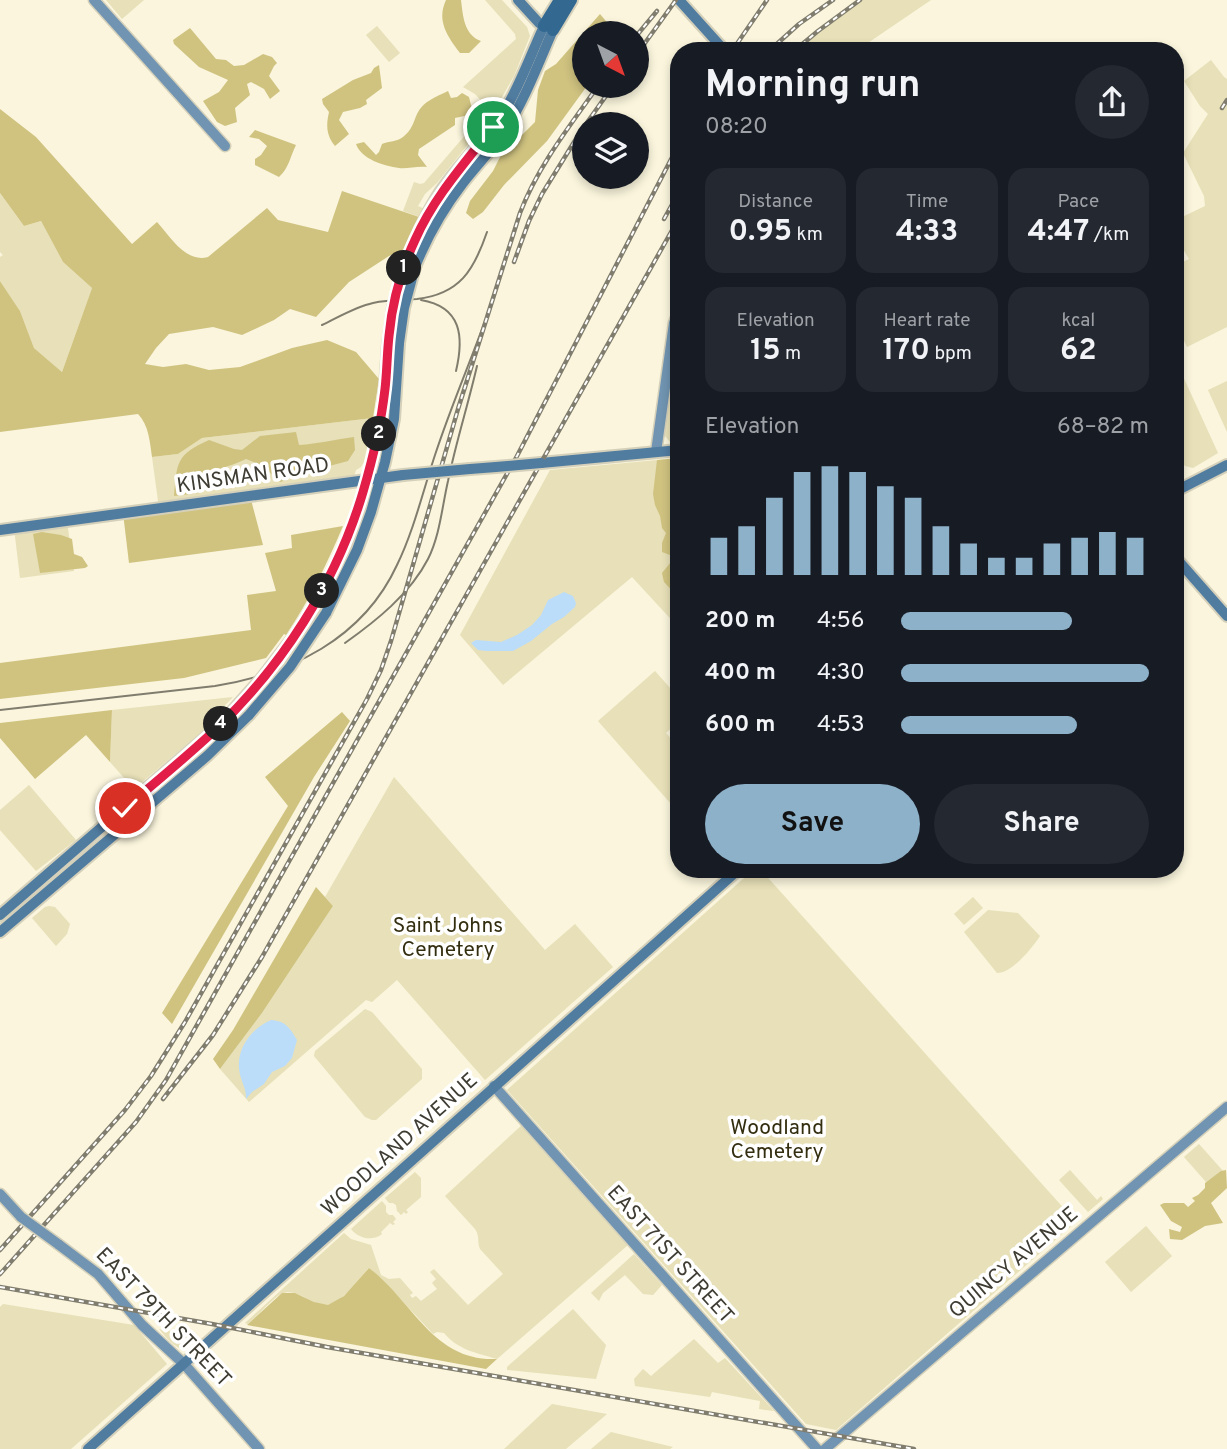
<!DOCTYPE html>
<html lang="en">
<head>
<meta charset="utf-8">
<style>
	:root { --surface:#171b24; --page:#242831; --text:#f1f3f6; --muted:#9ea1a6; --accent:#8db1c9 }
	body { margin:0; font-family:Overpass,sans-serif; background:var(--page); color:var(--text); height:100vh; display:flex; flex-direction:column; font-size:26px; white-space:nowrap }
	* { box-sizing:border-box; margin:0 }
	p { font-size:23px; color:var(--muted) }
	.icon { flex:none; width:38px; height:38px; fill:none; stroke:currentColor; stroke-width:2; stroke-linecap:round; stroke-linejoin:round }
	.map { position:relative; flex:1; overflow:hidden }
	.sheet { position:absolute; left:670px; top:42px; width:514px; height:836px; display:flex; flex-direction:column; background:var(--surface); border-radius:28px; box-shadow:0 4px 10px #0003 }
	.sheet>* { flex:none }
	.needle { width:46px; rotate:139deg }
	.controls { position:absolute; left:572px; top:21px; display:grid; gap:14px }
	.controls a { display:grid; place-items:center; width:77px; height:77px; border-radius:50%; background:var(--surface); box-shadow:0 4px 10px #0003; font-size:35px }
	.pin { position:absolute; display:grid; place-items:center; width:60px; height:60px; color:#fff; margin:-30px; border:4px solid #fff; border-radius:50%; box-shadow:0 2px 7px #0007 }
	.km { position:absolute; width:35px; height:35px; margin:-18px; border-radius:50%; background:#222; color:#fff; font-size:19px; line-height:35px; text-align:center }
	.round { display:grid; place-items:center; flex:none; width:74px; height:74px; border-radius:37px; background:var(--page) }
	.summary { display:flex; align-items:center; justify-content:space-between; height:119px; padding:0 35px }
	h1 { font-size:38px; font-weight:700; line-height:52px }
	.stats { display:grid; grid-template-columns:repeat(3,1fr); gap:10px; height:119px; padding:7px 35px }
	.stats div { display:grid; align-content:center; border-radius:18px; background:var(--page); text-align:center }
	.stats b { font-size:30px; font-weight:700 }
	.stats small { font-size:19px; font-weight:400 }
	.stats p { font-size:19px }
	.chart { height:196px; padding:14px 35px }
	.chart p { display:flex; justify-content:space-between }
	.chart svg { width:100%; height:126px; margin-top:7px; stroke:var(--accent); stroke-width:6 }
	.cta { display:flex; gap:14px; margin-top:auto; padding:14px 35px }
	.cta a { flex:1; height:80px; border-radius:42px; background:var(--accent); color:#111; font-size:28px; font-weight:700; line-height:80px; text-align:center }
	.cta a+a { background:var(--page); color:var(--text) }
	ul { padding:0 35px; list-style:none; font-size:23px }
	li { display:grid; grid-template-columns:112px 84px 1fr; align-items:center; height:52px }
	li i { height:18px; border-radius:9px; background:var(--accent) }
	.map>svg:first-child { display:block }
	.green { fill:#e7e0b8 }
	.forest { fill:#d0c380 }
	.water { fill:#bcddf9 }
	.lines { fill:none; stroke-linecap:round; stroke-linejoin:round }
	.secondary-casing { stroke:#d5d0ba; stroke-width:13 }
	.primary-casing { stroke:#d5d0ba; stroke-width:14 }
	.highway-casing { stroke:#d5d0ba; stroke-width:16 }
	.secondary { stroke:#7094b1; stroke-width:10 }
	.primary { stroke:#507ca0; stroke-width:10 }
	.highway { stroke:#336891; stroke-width:12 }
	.tram { stroke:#807d6e; stroke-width:2 }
	.rail-casing { stroke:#807d6e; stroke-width:4.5 }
	.rail { stroke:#fff; stroke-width:2; stroke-dasharray:5; stroke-linecap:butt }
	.secondary-bridge-casing { stroke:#d5d0ba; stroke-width:13; stroke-linecap:butt }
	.primary-bridge-casing { stroke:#d5d0ba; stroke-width:14; stroke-linecap:butt }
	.secondary-bridge { stroke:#7094b1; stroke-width:10 }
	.primary-bridge { stroke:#507ca0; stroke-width:10 }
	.route-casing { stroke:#fff; stroke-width:14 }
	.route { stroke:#e11d48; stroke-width:9 }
	.labels { text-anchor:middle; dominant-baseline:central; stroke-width:7; stroke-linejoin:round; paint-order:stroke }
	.street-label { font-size:21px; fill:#3f3d33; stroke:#fff }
	.park-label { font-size:21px; fill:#342e10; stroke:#fff }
</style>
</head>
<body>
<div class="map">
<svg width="1227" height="1449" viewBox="0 0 1227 1449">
	<rect width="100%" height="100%" fill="#faf5dc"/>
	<g class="green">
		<path d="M106,0H144L122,19Z"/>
		<path d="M485,0H502L527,27L530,36L514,76L493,113L437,183L425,194L418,206L429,211L425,219L403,211L414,182L420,184L424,183L486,111V106L475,94L463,87L516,39L515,34Z"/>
		<path d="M861,0H931L856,51H801L798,47L802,44Z"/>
		<path d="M377,26L400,53L389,62L366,35Z"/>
		<path d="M1211,60L1224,77L1227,79V327L1187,347L1176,324V265L1189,259L1179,242L1176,243V220L1205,206L1204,196L1183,153L1208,114L1200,106L1184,81Z"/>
		<path d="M0,193L24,226L41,221L63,262L92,288L62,372L34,348L20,311L0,281V257L3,255L0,252Z"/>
		<path d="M679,328V442L671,443L664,435Z"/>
		<path d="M1176,361L1218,453L1193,468L1185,466L1176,453Z"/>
		<path d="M1227,381V432L1208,390Z"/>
		<path d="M373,418L364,462L361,467L356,470L353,481L159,508L152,457L178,454L202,438Z"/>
		<path d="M679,458V628L632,577L503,685L460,635L550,470Z"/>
		<path d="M67,521L74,571L20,578L14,528Z"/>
		<path d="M655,671L679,698V721L666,733L675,743L679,740V813L598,721Z"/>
		<path d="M233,697L208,723L210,724L205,729L134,789L110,762L112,710Z"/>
		<path d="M241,713L244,715L229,731L63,874L62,872L176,774L182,765Z"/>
		<path d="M394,777L545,950L575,924L613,967L485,1080L397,980L372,1002L366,1000L249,1102L220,1069L262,1013L333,906L325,897Z"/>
		<path d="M29,785L76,840L36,871L0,830V810Z"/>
		<path d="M753,870H761L1076,1222L836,1430L806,1424L507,1090Z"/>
		<path d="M973,897L983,908L964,925L954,914Z"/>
		<path d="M49,906L55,907L70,924L67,934L56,946L32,918L45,907Z"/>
		<path d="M988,910L1018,913L1040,936C1032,948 1012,973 997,973L964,932Z"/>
		<path d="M365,1009L372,1012L422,1069V1079L376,1120H372L365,1117L314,1056L315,1051Z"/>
		<path d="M523,1124L627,1242L628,1245L497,1359C477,1353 458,1350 444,1333L437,1332L433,1334L380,1277L369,1268C359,1278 342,1303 328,1305C312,1307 297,1286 281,1294C272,1299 257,1316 248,1324L245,1323L344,1233L351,1239L371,1245L381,1275L389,1279L400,1278L413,1293L410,1295L412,1298L416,1296L421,1301L437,1289L432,1283L436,1279L430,1272L434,1269L468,1305L503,1274L480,1249C477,1242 480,1236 475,1229L445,1196Z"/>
		<path d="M1199,1144L1223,1171L1206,1182L1184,1157Z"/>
		<path d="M1070,1170L1097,1200L1101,1196L1103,1199L1088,1212L1059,1180Z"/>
		<path d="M415,1172L421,1178V1197L406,1210L408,1212L406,1214L404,1212L401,1215L397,1211L396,1205L393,1203H389L385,1198Z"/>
		<path d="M382,1201L386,1206V1212L389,1215H393L396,1219L393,1222L395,1224L393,1225L390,1223L381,1232L382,1234C372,1242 358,1238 351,1229Z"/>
		<path d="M1146,1226L1172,1256L1131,1292L1105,1262Z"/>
		<path d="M634,1254L662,1285L653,1295L643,1294L625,1275L603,1293L599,1301L591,1293Z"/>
		<path d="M3,1304L134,1325L167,1364L71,1449H0V1307Z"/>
		<path d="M573,1309L606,1345L596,1379L507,1370V1367Z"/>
		<path d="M159,1329L198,1337C195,1340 189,1348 184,1349C175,1349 164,1335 159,1329Z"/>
		<path d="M694,1339L718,1363L725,1358L774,1411L759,1409L760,1401L712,1392L710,1397L635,1386L634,1379L643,1369L651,1376Z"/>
		<path d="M552,1404L607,1414L566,1449H504Z"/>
		<path d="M611,1432L673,1447L670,1449H591Z"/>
	</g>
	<g class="forest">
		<path d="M446,0H461C463,16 464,35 481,41L469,53H460C448,37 436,21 446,0Z"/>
		<path d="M600,14L616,33H584V86H587L547,141L504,185L483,212L473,219L466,213L470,201L493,171L500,157L535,122L538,90L545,71L556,64Z"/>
		<path d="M190,28L216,59L226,60L234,66L244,65L263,54L272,57L277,63L274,66L269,76L280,91L270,99L264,89L251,82L247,84L250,95L235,108L237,122L225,126L217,122L203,101L219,92L228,80L199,67L174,44L173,40Z"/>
		<path d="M379,65L382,88L366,100L367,104L360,108L343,112L339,120L349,134L335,146C326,135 326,125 329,112L323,104L322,99L353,80L371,73L374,68Z"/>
		<path d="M448,91L451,98L457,97L462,93L469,97L471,105L475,111L469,115L455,118V125L419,149L418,155L427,167C417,166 407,169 399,168C384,166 361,159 356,144L364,142L376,155L379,152L382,144C389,141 397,142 403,137C412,130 413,123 417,114C423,101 436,97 448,91Z"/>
		<path d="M0,109L36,137L132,244L157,222C171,237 185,263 208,257L267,208L278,220L328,232L342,191L425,219L412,247L389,256L349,282L316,317L290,309L274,320L242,335L213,327L169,334L156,348L145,364L163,367L186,364L209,370L240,367L292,348L327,340L356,352L379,379L373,418L202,438L178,454L152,457C150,443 149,425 138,414L0,432V281L20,311L34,348L62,372L92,288L63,262L41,221L24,226L0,193Z"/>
		<path d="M255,130L296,145C290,157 289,168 279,177L255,165V159L261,155L267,146L259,139L249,137Z"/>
		<path d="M296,432L299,445C318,444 336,439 354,437L355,450L348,461L318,469L313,458L300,466L287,480L280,482L263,466L246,459C230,467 212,469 198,481L199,493L174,496C177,462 176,455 209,440L234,449L242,450L260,436Z"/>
		<path d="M679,458V598L664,582L662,573L675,557L662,552V543L666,533L662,528L660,516L655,505L653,494L657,460Z"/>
		<path d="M250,496L263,545L129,563L123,513Z"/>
		<path d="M343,526C327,564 309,601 286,635L284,634L266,658L184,678L0,699V663L251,630L247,595L276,591L265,553L292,548L291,535Z"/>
		<path d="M42,532L61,535L72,539L74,554L82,557L88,566L85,568L40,573L33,534Z"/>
		<path d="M112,710L110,762L86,735L35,779L0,738V723Z"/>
		<path d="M342,712L350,721L314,777L172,1024L162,1013L288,806L265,777Z"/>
		<path d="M316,887L333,906L262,1013L220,1069L213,1059L233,1030Z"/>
		<path d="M1226,1170L1227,1188L1211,1203L1223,1223L1205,1226L1182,1240L1170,1239L1169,1229L1180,1232L1182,1227L1171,1221L1160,1205L1164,1203H1184L1188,1207L1195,1201L1192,1198L1198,1195L1205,1188V1183L1221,1171Z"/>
		<path d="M369,1268C413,1301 433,1362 497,1359L486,1369L247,1325L282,1293H295L314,1302L328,1305L344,1296Z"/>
	</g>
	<g class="water">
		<path d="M564,592L573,596L576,603L575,607L564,617L552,624L531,641L513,651H486L478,650L471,643L476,640L501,642L517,635L532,625L541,615L548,600Z"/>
		<path d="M271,1020C286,1021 290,1028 297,1040L292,1058L285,1066L272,1072L264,1084L252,1092L246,1099C246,1089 244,1088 241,1078C233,1054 248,1030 271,1020Z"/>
	</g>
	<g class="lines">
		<defs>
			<g id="secondary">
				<path d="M94,0L225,146"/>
				<path d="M656,452L674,323L679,310"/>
				<path d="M494,1086L817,1449"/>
				<path d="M0,1194L21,1217"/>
				<path d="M58,1244L98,1274L142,1325L184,1364L259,1449"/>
				<path d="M825,1449L1227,1107"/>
			</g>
			<g id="primary">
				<path d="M679,0L725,51"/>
				<path d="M415,267C427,237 443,209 463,183C476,166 492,150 504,132C525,100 538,64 553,30L539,23L518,0"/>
				<path d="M404,269C414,241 425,215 441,191C461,162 486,139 505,110C521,83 531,54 544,26"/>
				<path d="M541,463L679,450"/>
				<path d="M470,469L496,467"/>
				<path d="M1176,491L1227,465"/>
				<path d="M0,530L403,475"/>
				<path d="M1176,558L1227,616"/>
				<path d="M326,613L357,550L371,512L385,462L394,419L399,343"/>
				<path d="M295,635C337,573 368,499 380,425C385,398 386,371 388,344"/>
				<path d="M0,915L221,724"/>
				<path d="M0,932L207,756L249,715"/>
				<path d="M88,1449L738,870"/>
			</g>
			<g id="highway">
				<path d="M544,26L560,0"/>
				<path d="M553,30L571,0"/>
			</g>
		</defs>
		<use href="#secondary" class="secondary-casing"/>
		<use href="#primary" class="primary-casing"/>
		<use href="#highway" class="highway-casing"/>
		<use href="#secondary" class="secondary"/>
		<use href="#primary" class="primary"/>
		<use href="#highway" class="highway"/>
		<g class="tram">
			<path d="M421,300C462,307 464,337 456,371"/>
			<path d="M322,325C339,317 355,307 373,303C387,300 402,300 417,299C460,294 474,270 487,232"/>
			<path d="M345,643C376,621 410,594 428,559C440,535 442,507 448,481C456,442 468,405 477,366"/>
			<path d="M0,710L215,686C290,674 363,639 397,565C414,530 423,491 435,455C450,409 469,365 485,321"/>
		</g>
		<defs>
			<g id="rail">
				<path d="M637,35L657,11"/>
				<path d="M732,51L767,0"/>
				<path d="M769,51L799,24L833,0"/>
				<path d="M794,51L818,31L860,0"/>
				<path d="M637,54L676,0"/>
				<path d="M1222,108L1227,100"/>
				<path d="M586,124L613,86"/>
				<path d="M664,219L679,192"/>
				<path d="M514,262L529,221L542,194L584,126"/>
				<path d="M163,1099L213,1035L262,957L679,218"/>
				<path d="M0,1250L125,1110L151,1076L185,1022L367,699L381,670L391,641L458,409L520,213C538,166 569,127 598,86"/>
				<path d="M0,1274L136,1122L166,1080L517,456L679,144"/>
				<path d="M0,1287L212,1324L327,1347L914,1449"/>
			</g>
		</defs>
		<use href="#rail" class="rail-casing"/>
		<use href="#rail" class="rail"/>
		<defs>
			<path id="secondary-bridge" d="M21,1217L58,1244"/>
			<g id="primary-bridge">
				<path d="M399,343L404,308L415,267"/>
				<path d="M388,344L393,307L404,269"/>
				<path d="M496,467L541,463"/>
				<path d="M403,475L470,469"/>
				<path d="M249,715L290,667L326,613"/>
				<path d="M221,724L262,678L295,635"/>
			</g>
		</defs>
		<use href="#secondary-bridge" class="secondary-bridge-casing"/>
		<use href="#primary-bridge" class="primary-bridge-casing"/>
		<use href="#secondary-bridge" class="secondary-bridge"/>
		<use href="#primary-bridge" class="primary-bridge"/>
	</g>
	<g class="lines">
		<defs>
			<path id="route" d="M125,808C155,783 185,758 213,732C282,667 336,583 363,492C373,458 381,424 385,389C387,372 387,354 389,336C392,303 401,270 415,240C434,197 464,164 493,127"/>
		</defs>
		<use href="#route" class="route-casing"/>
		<use href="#route" class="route"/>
	</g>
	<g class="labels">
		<g class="street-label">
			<text transform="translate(253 476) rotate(-8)">KINSMAN ROAD</text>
			<text transform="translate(400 1145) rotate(-42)">WOODLAND AVENUE</text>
			<text transform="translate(670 1255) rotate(48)">EAST 71ST STREET</text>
			<text transform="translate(1014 1263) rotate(-40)">QUINCY AVENUE</text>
			<text transform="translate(163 1318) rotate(46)">EAST 79TH STREET</text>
		</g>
		<g class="park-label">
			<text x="448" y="926">Saint Johns<tspan x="448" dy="24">Cemetery</tspan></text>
			<text x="777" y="1128">Woodland<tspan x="777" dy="24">Cemetery</tspan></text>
		</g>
	</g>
</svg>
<div class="controls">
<a><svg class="needle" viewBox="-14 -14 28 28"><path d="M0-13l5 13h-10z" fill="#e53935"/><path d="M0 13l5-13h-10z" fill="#9ea1a6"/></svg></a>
<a><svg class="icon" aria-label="layers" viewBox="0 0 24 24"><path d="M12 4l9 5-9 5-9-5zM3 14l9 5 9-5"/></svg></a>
</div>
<div class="pin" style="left:493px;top:127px;background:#1e9e55"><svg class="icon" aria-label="arrive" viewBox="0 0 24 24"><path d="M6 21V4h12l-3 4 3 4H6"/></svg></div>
<div class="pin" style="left:125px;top:808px;background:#d93025"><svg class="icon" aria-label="check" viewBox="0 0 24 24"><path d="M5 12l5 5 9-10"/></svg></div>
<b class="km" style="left:404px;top:268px">1</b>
<b class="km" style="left:379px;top:434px">2</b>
<b class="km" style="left:322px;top:591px">3</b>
<b class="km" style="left:221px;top:724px">4</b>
<section class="sheet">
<div class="summary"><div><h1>Morning run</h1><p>08:20</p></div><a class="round"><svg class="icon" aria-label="share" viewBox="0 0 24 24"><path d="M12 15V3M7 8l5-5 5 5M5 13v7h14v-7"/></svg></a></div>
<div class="stats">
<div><p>Distance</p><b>0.95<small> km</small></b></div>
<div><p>Time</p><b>4:33</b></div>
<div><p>Pace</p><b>4:47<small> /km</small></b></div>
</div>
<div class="stats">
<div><p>Elevation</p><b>15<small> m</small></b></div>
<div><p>Heart rate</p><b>170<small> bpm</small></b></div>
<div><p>kcal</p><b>62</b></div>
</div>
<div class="chart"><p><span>Elevation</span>68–82 m</p>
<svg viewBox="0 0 160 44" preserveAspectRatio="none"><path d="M5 44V31M15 44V27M25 44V17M35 44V8M45 44V6M55 44V8M65 44V13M75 44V17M85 44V27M95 44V33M105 44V38M115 44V38M125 44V33M135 44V31M145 44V29M155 44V31"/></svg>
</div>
<ul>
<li><b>200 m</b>4:56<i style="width:69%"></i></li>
<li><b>400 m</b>4:30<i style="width:100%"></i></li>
<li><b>600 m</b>4:53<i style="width:71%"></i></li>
</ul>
<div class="cta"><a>Save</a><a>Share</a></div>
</section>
</div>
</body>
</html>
